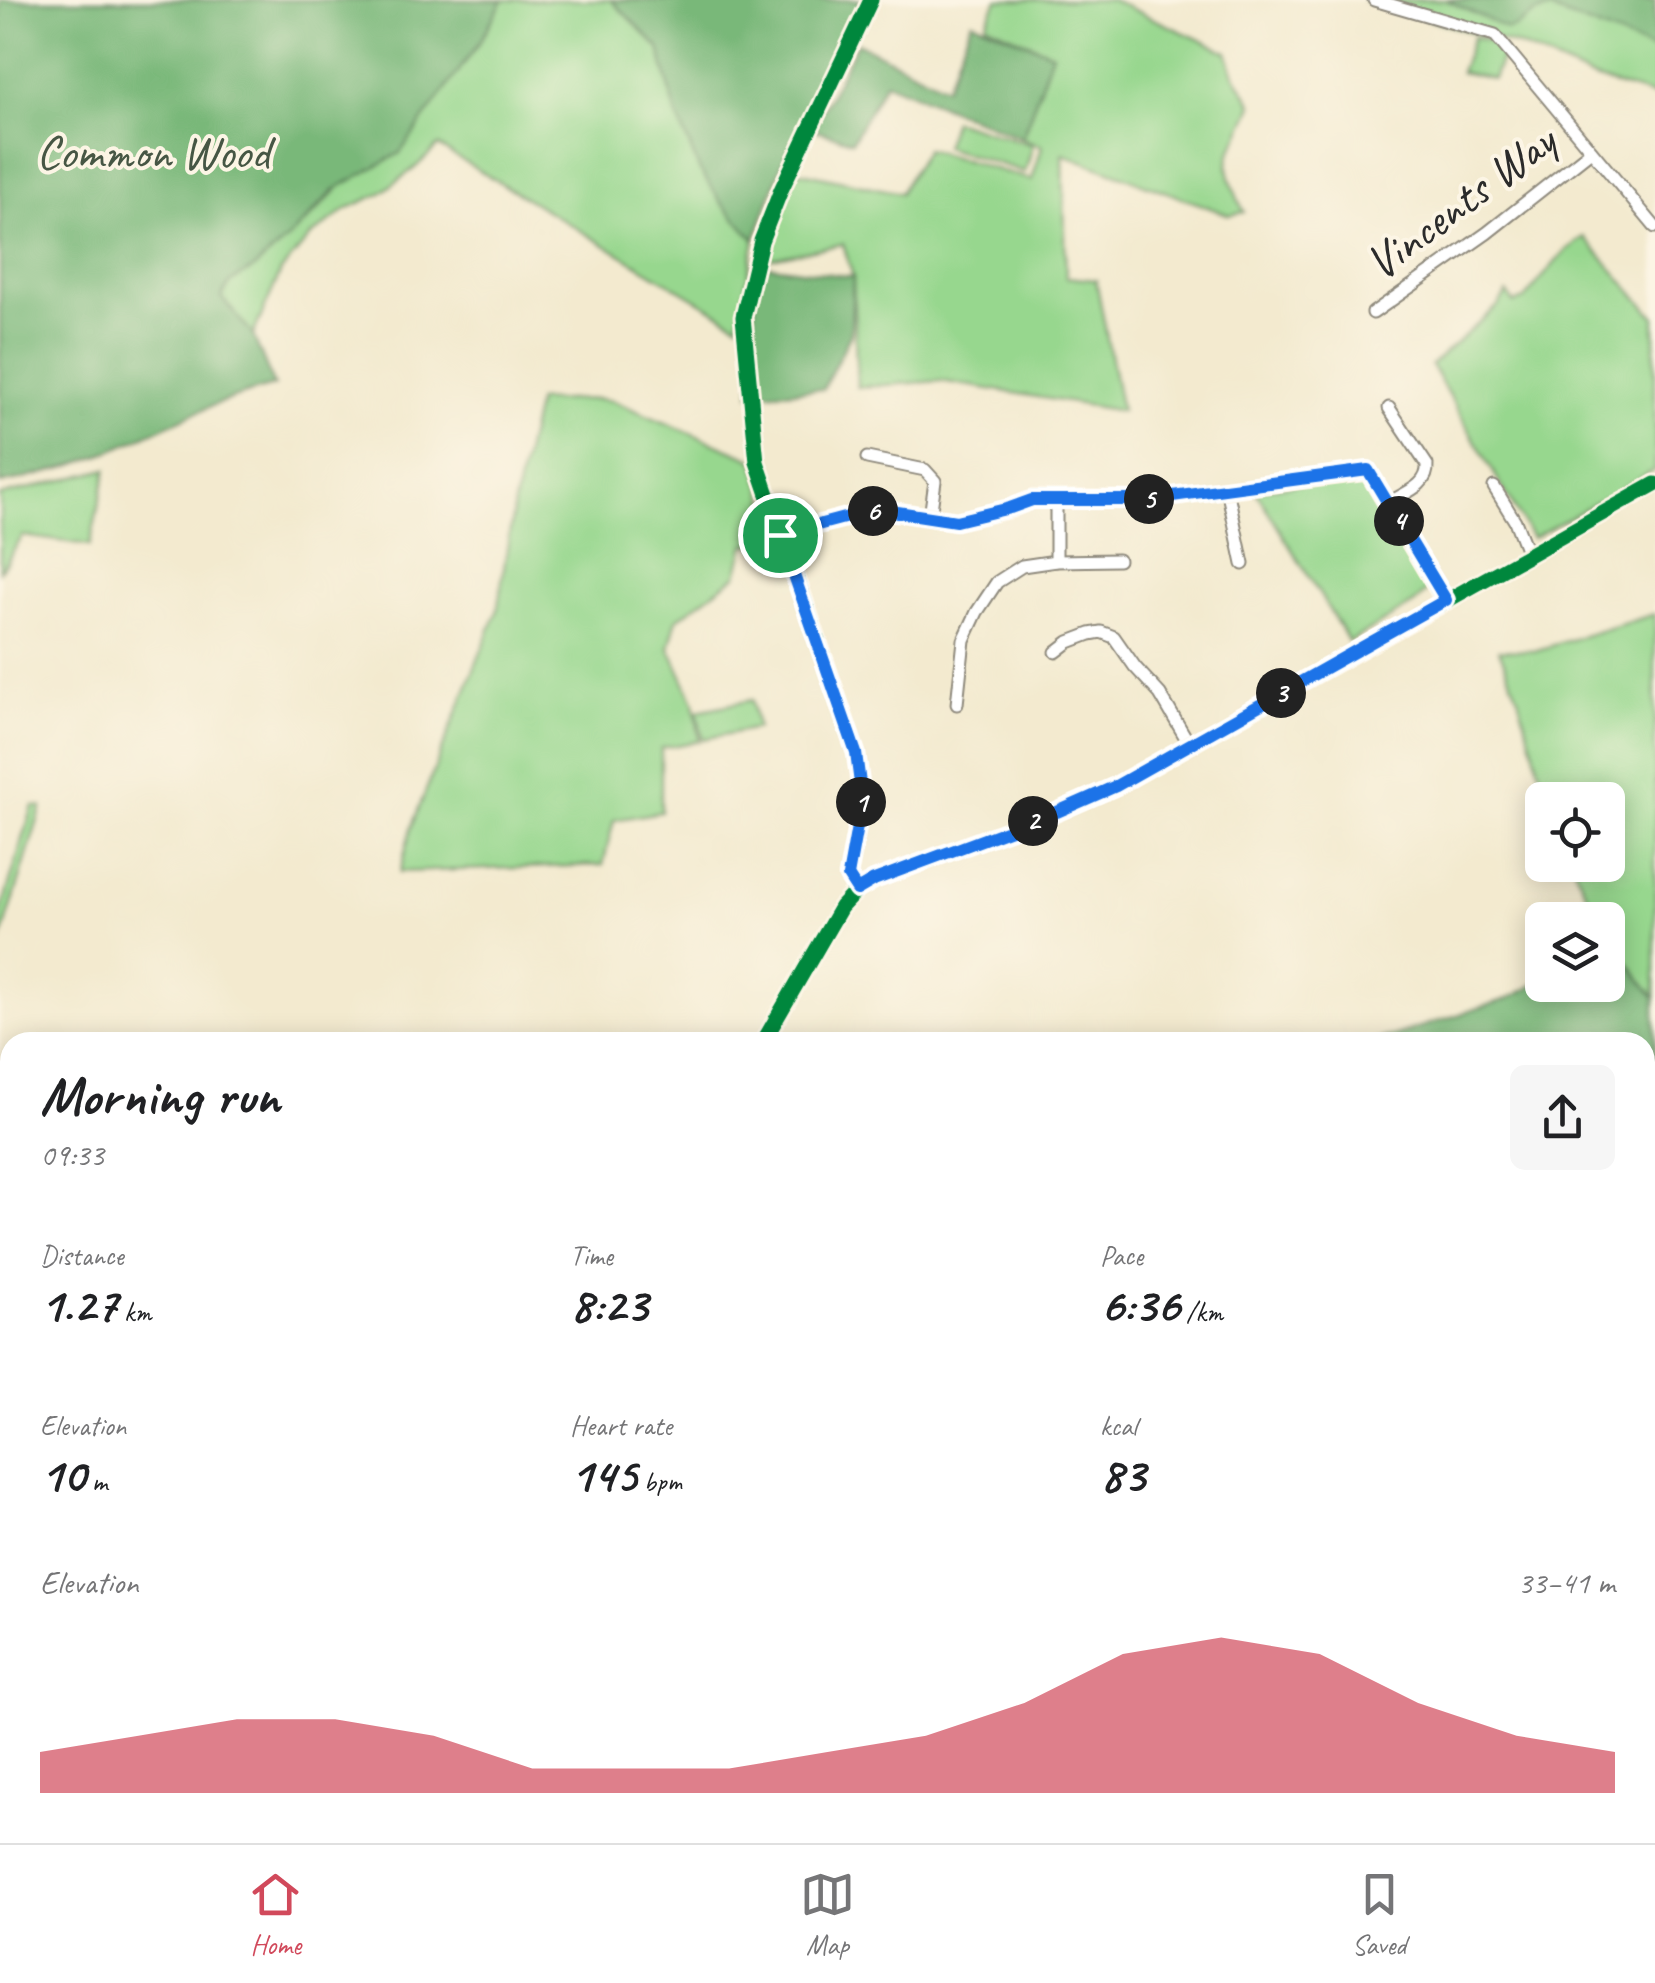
<!DOCTYPE html>
<html lang="en">
<head>
<meta charset="utf-8">
<style>
	:root { --surface:#fff; --page:#f6f6f6; --text:#202124; --muted:#757577; --line:#e0e0e0; --accent:#d1495b }
	body { margin:0; font-family:Caveat,sans-serif; background:var(--page); color:var(--text); height:100vh; display:flex; flex-direction:column; font-size:38px; white-space:nowrap }
	* { box-sizing:border-box; margin:0 }
	p { font-size:32px; color:var(--muted) }
	.icon { flex:none; width:55px; height:55px; fill:none; stroke:currentColor; stroke-width:2; stroke-linecap:round; stroke-linejoin:round }
	.map { position:relative; flex:1; overflow:hidden }
	.drawer { position:absolute; left:0px; top:1032px; width:1655px; height:812px; display:flex; flex-direction:column; background:var(--surface); border-radius:30px 30px 0 0; box-shadow:0 5px 25px #0003 }
	.drawer>* { flex:none }
	.buttons { position:absolute; left:1525px; top:782px; display:grid; gap:20px }
	.buttons a { display:grid; place-items:center; width:100px; height:100px; border-radius:15px; background:var(--surface); box-shadow:0 5px 25px #0003; font-size:50px }
	.pin { position:absolute; display:grid; place-items:center; width:85px; height:85px; color:#fff; margin:-42px; border:5px solid #fff; border-radius:50%; box-shadow:0 2px 10px #0007 }
	.km { position:absolute; width:50px; height:50px; margin:-25px; border-radius:50%; background:#222; color:#fff; font-size:28px; line-height:50px; text-align:center }
	.round { display:grid; place-items:center; flex:none; width:105px; height:105px; border-radius:15px; background:var(--page) }
	.head { display:flex; align-items:center; justify-content:space-between; height:170px; padding:0 40px }
	h1 { font-size:55px; font-weight:700; line-height:75px }
	.figures { display:grid; grid-template-columns:repeat(3,1fr); gap:15px; height:170px; padding:10px 40px }
	.figures div { display:grid; align-content:center }
	.figures b { font-size:50px; font-weight:700 }
	.figures small { font-size:28px; font-weight:400 }
	.figures p { font-size:28px }
	.chart { height:280px; padding:20px 40px }
	.chart p { display:flex; justify-content:space-between }
	.chart svg { width:100%; height:180px; margin-top:10px; fill:var(--accent); opacity:.7 }
	.tabs { display:flex; justify-content:space-around; align-items:center; height:140px; border-top:2px solid var(--line); background:var(--surface); font-size:28px; color:var(--muted) }
	.tabs a { display:grid; justify-items:center; gap:5px }
	.tabs .active { color:var(--accent) }
	.map>svg:first-child { display:block }
	.built { fill:#f7d0cf }
	.green { fill:#97d78e; stroke:#61815c; stroke-width:2.5 }
	.forest { fill:#79b879; stroke:#527252; stroke-width:2.5 }
	.lines { fill:none; stroke-linecap:round; stroke-linejoin:round }
	.street-casing { stroke:#8f8a7d; stroke-width:15 }
	.secondary-casing { stroke:#8f8a7d; stroke-width:19 }
	.street { stroke:#fff; stroke-width:11 }
	.secondary { stroke:#fff; stroke-width:15 }
	.cycleway-casing { stroke:#fcf5e5; stroke-width:21 }
	.cycleway { stroke:#00873e; stroke-width:15 }
	.route-casing { stroke:#fff; stroke-width:20 }
	.route { stroke:#1a73e8; stroke-width:12 }
	.labels { text-anchor:middle; dominant-baseline:central; stroke-width:8; stroke-linejoin:round; paint-order:stroke }
	.park-label { font-size:48px; fill:#465644; stroke:#fcf5e5 }
	.street-label { font-size:48px; fill:#2b2b2b; stroke:#fcf5e5 }
</style>
</head>
<body>
<div class="map">
<svg width="1655" height="1843" viewBox="0 0 1655 1843">
	<rect width="100%" height="100%" fill="#fcf5e5"/>
	<filter id="ink" filterUnits="userSpaceOnUse"><feTurbulence type="fractalNoise" baseFrequency=".01" numOctaves="2"/><feDisplacementMap in="SourceGraphic" scale="20" xChannelSelector="R" yChannelSelector="G"/><feConvolveMatrix kernelMatrix="1 2 1 2 8 2 1 2 1" color-interpolation-filters="sRGB"/></filter>
	<filter id="wash" filterUnits="userSpaceOnUse"><feTurbulence type="fractalNoise" baseFrequency=".0048" numOctaves="4" result="noise"/><feDisplacementMap in="SourceGraphic" scale="40" xChannelSelector="R" yChannelSelector="G"/><feGaussianBlur stdDeviation="2.25" result="paint"/><feColorMatrix in="noise" values="0 0 0 0 0 0 0 0 0 0 0 0 0 0 0 0 0 1.4 0 .05"/><feComposite in="paint" operator="in"/></filter>
	<g filter="url(#wash)">
		<rect width="100%" height="100%" fill="#f3eacf"/>
		<path class="built" d="M1645,1706L1655,1707V1841L1642,1835H1645Z"/>
		<g class="green">
			<path d="M503,0H611L659,48L721,202L755,240L738,324L438,146L416,167L380,194L348,208L310,237L281,271L253,335L221,298L231,282L253,269L307,221L481,40Z"/>
			<path d="M997,0H1112L1227,52L1234,74L1253,104C1232,162 1214,149 1244,212L1229,215L1063,154L1066,277L1096,280L1121,411L941,381L857,387L853,277L843,244L760,260L793,170L900,193L926,149L1032,180L1042,146L1022,138L1052,53L986,24Z"/>
			<path d="M1364,0H1655V96L1594,79L1522,47Z"/>
			<path d="M1473,37L1496,43L1504,51L1493,79L1460,72Z"/>
			<path d="M953,120L1033,145L1025,172L944,147Z"/>
			<path d="M1584,237L1655,317V470L1532,538L1431,365L1498,306L1507,293L1514,303L1524,299L1566,250Z"/>
			<path d="M598,399L613,401L753,459L778,539L773,544L745,545L737,575L677,619L669,647L694,702L700,741L661,748V812L614,820L603,865L400,872L411,828L497,612L515,498L537,401Z"/>
			<path d="M107,469L90,545L23,536L0,571V496Z"/>
			<path d="M1346,478L1369,487L1430,587L1415,603L1349,642L1255,490Z"/>
			<path d="M1655,614V998L1608,936V920H1599L1573,865H1608V800H1548L1518,697L1499,650L1534,651Z"/>
			<path d="M752,700L757,728L703,739L697,711Z"/>
			<path d="M33,806L42,807L0,944V915Z"/>
			<path d="M0,1072L10,1078V1429L0,1434Z"/>
			<path d="M1655,1180V1703L1645,1702V1192Z"/>
			<path d="M853,1835H1109L1116,1843H848Z"/>
			<path d="M1128,1835H1335L1332,1843H1136Z"/>
		</g>
		<g class="forest">
			<path d="M0,0H503L481,40L400,153L334,190L287,240L253,269L231,282L221,297L253,335L274,386C217,399 166,427 113,450C76,466 39,476 0,484Z"/>
			<path d="M611,0H861L850,30L784,159L755,240L721,202L699,169L676,113L659,48Z"/>
			<path d="M1446,0H1655V50L1551,10C1528,11 1524,28 1507,29Z"/>
			<path d="M972,21L1052,53L1022,138L885,82L852,141L812,129L857,43L946,87Z"/>
			<path d="M757,264L853,277L851,333L823,389L750,394Z"/>
			<path d="M1608,936L1655,998V1180L1645,1192V1042H1374L1507,999L1542,981V985H1608Z"/>
			<path d="M1335,1835H1616L1638,1843H1332Z"/>
		</g>
	</g>
	<g filter="url(#ink)">
		<g class="lines">
			<defs>
				<g id="street">
					<path d="M1374,0L1495,35L1655,227"/>
					<path d="M1373,313L1487,233L1591,151"/>
					<path d="M867,458L925,470L935,481L930,517"/>
					<path d="M1494,487L1515,521L1528,554"/>
					<path d="M1227,489L1243,564"/>
					<path d="M1388,503C1404,493 1429,486 1427,465L1389,408"/>
					<path d="M780,535L878,509L956,521L1010,509L1033,499L1142,500L1368,471L1445,601"/>
					<path d="M1056,561L1118,560"/>
					<path d="M1056,652L1069,642L1090,634L1101,632L1114,637L1135,667L1160,694L1190,745"/>
					<path d="M957,704L964,640L977,612L997,582L1022,566L1056,561V499"/>
					<path d="M857,890L848,876L862,799L856,753L757,462L743,317L761,241L781,190L871,0"/>
					<path d="M0,1573L10,1576"/>
					<path d="M165,1843L170,1835"/>
					<path d="M318,1843L323,1835"/>
					<path d="M463,1843L468,1835"/>
				</g>
				<g id="secondary">
					<path d="M763,1042L841,907L857,890L874,880L1057,812L1116,786L1655,484"/>
					<path d="M0,1746L10,1714"/>
				</g>
			</defs>
			<use href="#street" class="street-casing"/>
			<use href="#secondary" class="secondary-casing"/>
			<use href="#street" class="street"/>
			<use href="#secondary" class="secondary"/>
			<defs>
				<g id="cycleway">
					<path d="M780,535L878,509L956,521L1010,509L1033,499L1142,500L1368,471L1445,601"/>
					<path d="M857,890L848,876L862,799L856,753L757,462L743,317L761,241L781,190L871,0"/>
					<path d="M763,1042L841,907L857,890L874,880L1057,812L1116,786L1655,484"/>
				</g>
			</defs>
			<use href="#cycleway" class="cycleway-casing"/>
			<use href="#cycleway" class="cycleway"/>
		</g>
	</g>
	<g class="lines" filter="url(#ink)">
		<defs>
			<path id="route" d="M1368,470L1446,600L1116,786L1057,812L874,880L857,890L848,876L862,799L856,753L780,535L878,509L956,521L1010,508L1032,500H1142Z"/>
		</defs>
		<use href="#route" class="route-casing"/>
		<use href="#route" class="route"/>
	</g>
	<g class="labels">
		<g class="park-label">
			<text x="153" y="152">Common Wood</text>
		</g>
		<g class="street-label">
			<text transform="translate(1460 202) rotate(-37)">Vincents Way</text>
		</g>
	</g>
</svg>
<div class="buttons">
<a><svg class="icon" aria-label="locate" viewBox="0 0 24 24"><circle cx="12" cy="12" r="6"/><path d="M12 2v4M12 18v4M2 12h4M18 12h4"/></svg></a>
<a><svg class="icon" aria-label="layers" viewBox="0 0 24 24"><path d="M12 4l9 5-9 5-9-5zM3 14l9 5 9-5"/></svg></a>
</div>
<div class="pin" style="left:780px;top:535px;background:#1e9e55"><svg class="icon" aria-label="arrive" viewBox="0 0 24 24"><path d="M6 21V4h12l-3 4 3 4H6"/></svg></div>
<b class="km" style="left:861px;top:802px">1</b>
<b class="km" style="left:1033px;top:821px">2</b>
<b class="km" style="left:1281px;top:693px">3</b>
<b class="km" style="left:1399px;top:521px">4</b>
<b class="km" style="left:1149px;top:499px">5</b>
<b class="km" style="left:873px;top:511px">6</b>
<section class="drawer">
<div class="head"><div><h1>Morning run</h1><p>09:33</p></div><a class="round"><svg class="icon" aria-label="share" viewBox="0 0 24 24"><path d="M12 15V3M7 8l5-5 5 5M5 13v7h14v-7"/></svg></a></div>
<div class="figures">
<div><p>Distance</p><b>1.27<small> km</small></b></div>
<div><p>Time</p><b>8:23</b></div>
<div><p>Pace</p><b>6:36<small> /km</small></b></div>
</div>
<div class="figures">
<div><p>Elevation</p><b>10<small> m</small></b></div>
<div><p>Heart rate</p><b>145<small> bpm</small></b></div>
<div><p>kcal</p><b>83</b></div>
</div>
<div class="chart"><p><span>Elevation</span>33–41 m</p>
<svg viewBox="0 0 160 44" preserveAspectRatio="none"><path d="M0 44V34L10 30L20 26L30 26L40 30L50 38L60 38L70 38L80 34L90 30L100 22L110 10L120 6L130 10L140 22L150 30L160 34V44z"/></svg>
</div>
</section>
</div>
<nav class="tabs">
<a class="active"><svg class="icon" aria-label="home" viewBox="0 0 24 24"><path d="M3 11l9-7 9 7M6 9v11h12V9"/></svg>Home</a>
<a><svg class="icon" aria-label="map" viewBox="0 0 24 24"><path d="M3 6l6-2 6 2 6-2v14l-6 2-6-2-6 2zM9 4v14M15 6v14"/></svg>Map</a>
<a><svg class="icon" aria-label="saved" viewBox="0 0 24 24"><path d="M7 4h10v16l-5-4-5 4z"/></svg>Saved</a>
</nav>
</body>
</html>
